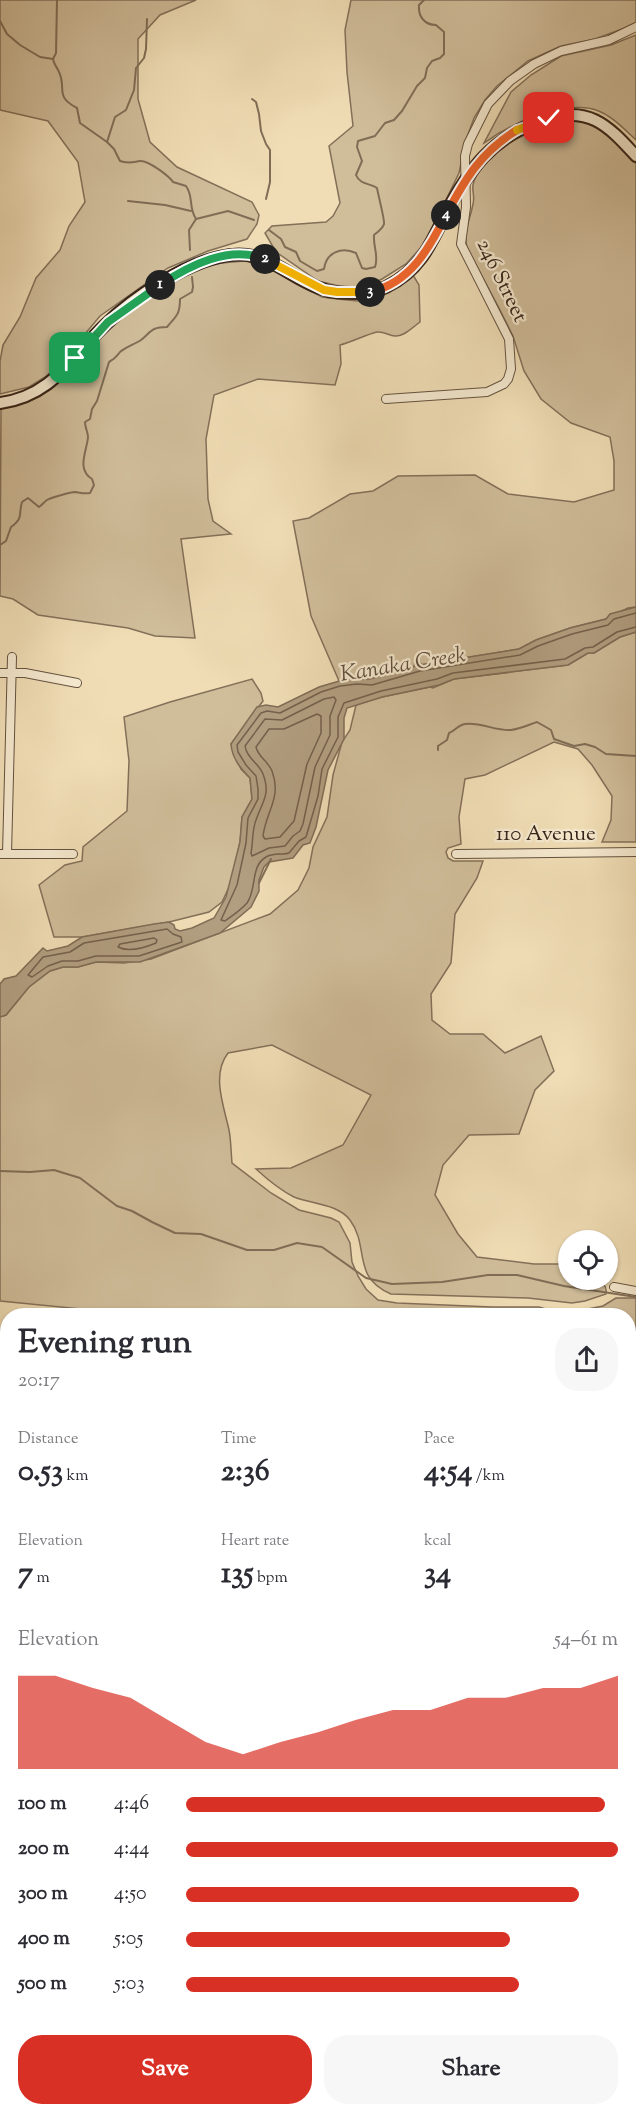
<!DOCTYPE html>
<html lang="en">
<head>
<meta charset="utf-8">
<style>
	:root { --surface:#fff; --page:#f7f7f7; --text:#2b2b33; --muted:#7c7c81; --accent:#d93025 }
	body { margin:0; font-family:"Sorts Mill Goudy",serif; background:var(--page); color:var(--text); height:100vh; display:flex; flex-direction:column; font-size:22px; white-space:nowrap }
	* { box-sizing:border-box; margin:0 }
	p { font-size:20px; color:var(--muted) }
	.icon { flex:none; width:33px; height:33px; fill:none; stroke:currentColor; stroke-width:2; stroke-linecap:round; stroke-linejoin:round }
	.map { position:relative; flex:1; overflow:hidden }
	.drawer { position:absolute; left:0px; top:1308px; width:636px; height:808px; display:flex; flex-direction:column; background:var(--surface); border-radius:24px 24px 0 0; box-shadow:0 2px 4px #0004 }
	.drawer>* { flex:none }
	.controls { position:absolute; left:558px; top:1230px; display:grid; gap:12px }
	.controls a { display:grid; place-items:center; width:60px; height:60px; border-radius:50%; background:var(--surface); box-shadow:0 2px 4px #0004; font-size:30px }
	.pin { position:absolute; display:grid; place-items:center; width:51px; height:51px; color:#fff; margin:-26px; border-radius:12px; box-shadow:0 3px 9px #0006 }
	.km { position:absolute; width:30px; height:30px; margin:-15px; border-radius:50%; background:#222; color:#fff; font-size:16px; line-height:30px; text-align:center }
	.round { display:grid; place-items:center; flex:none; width:63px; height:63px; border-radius:24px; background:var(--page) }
	.overview { display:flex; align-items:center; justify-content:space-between; height:102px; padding:0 18px }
	h1 { font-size:33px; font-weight:700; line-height:45px }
	.metrics { display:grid; grid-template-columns:repeat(3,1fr); gap:9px; height:102px; padding:6px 18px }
	.metrics div { display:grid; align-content:center }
	.metrics b { font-size:30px; font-weight:700 }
	.metrics small { font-size:16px; font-weight:400 }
	.metrics p { font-size:16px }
	.chart { height:168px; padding:12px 18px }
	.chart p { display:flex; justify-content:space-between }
	.chart svg { width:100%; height:108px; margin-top:6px; fill:var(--accent); opacity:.7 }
	.cta { display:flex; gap:12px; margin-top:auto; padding:12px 18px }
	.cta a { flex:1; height:69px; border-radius:24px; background:var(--accent); color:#fff; font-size:24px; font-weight:700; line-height:69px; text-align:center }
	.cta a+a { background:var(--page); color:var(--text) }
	ul { padding:0 18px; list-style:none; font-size:20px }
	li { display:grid; grid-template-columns:96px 72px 1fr; align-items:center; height:45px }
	li i { height:15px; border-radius:8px; background:var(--accent) }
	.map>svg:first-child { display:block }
	.green { fill:#d0bd9a; stroke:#837059; stroke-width:1.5 }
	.water { fill:#b19e80; stroke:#806d56; stroke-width:1.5 }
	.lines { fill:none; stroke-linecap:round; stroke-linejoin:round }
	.shore { stroke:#74604c; stroke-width:1.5 }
	.stream { stroke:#806d56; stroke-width:2 }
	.minor-casing { stroke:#64523f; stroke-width:10 }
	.tertiary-casing { stroke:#64523f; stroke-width:12 }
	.secondary-casing { stroke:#362318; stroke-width:14 }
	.minor { stroke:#f5e9cf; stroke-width:8 }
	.tertiary { stroke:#f5e9cf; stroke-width:9 }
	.secondary { stroke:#f5e9cf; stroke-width:10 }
	.split-1-casing { stroke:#fff; stroke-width:12 }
	.split-2-casing { stroke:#fff; stroke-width:12 }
	.split-3-casing { stroke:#fff; stroke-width:12 }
	.split-4-casing { stroke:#fff; stroke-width:12 }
	.split-5-casing { stroke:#fff; stroke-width:12 }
	.split-6-casing { stroke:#fff; stroke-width:12 }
	.split-1 { stroke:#22a559; stroke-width:8 }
	.split-2 { stroke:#22a559; stroke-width:8 }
	.split-3 { stroke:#f5b400; stroke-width:8 }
	.split-4 { stroke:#f0652b; stroke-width:8 }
	.split-5 { stroke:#f0652b; stroke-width:8 }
	.split-6 { stroke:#f5b400; stroke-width:8 }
	.labels { text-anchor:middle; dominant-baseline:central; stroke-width:4.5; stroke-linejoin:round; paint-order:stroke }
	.street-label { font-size:21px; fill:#362318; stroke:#f5e9cf }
	.water-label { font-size:22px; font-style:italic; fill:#614e3c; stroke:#f5e9cf }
</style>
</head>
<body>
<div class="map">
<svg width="636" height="2116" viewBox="0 0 636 2116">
	<rect width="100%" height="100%" fill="#f0ddb5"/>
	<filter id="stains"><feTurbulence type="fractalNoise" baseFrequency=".00333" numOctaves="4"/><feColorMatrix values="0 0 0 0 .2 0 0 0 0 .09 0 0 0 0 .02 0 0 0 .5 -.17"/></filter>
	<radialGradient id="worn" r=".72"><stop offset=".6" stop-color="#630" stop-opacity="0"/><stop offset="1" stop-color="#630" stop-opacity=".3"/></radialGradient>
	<g class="green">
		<path d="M0,0H196L160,15L138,39V99L150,142L177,167L252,202L259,215L257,224L247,239L208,251L168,268L100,316L59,365L45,377L29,387L0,394V361L3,345L20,317L36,278L60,250L69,226L85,202L78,162L48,121L0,110Z"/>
		<path d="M351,0H636V24L595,39L561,46L528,61L497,86L485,100L474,118L466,140L459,173L425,243L406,264L382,279L367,286L354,287L339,286L318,281L276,252L265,233L272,226L326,222L333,216L340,203L329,146L353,126L347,72L345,30Z"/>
		<path d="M636,35V140C624,129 611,115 596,110C572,101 523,119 503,131C496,134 490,140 484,143L511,92L531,75L561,56L611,45Z"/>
		<path d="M573,121C604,122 617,142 636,164V607L628,608L606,619L570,628L536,640L519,649L422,665L418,660L415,661L414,667L410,669L370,679L357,678L339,681L311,616L293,521L309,518L350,494L373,491L398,476L475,475L508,494L574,502L614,490V461L610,437L571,423L541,399L524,371L513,336L499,308L467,248C463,232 470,220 473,204C475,197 472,191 473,185C474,178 480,170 484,165C505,137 539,127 573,121Z"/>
		<path d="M245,261L265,266L322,297L337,299L358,301L380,297L413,275L419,285L420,322C414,326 404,337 395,336C389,336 384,331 377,332C368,334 351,342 340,345L341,364L335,385L258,379L214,395L206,439L208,499L213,521L231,534L181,539L195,638L155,636L128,628L38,615L13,599L0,596L1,409C52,401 66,375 99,340C125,312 180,273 217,264C226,262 236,262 245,261Z"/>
		<path d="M636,632V842H602L611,820L612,796L592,765L578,749L554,742L485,775L465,779L459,817L461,844L448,848L446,852L448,858L453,861H483L477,878L455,914L451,963L431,994L432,1020L450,1034H483L505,1053L541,1036L554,1071L535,1090L519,1134L469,1135L443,1165L435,1195L458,1234L477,1257L534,1264H568V1280C581,1280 609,1275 606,1294L585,1301L572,1303L528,1298L391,1294C351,1277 370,1247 350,1220C338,1204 312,1204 294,1197C280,1190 268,1180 256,1169L291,1168L343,1145L371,1095L272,1045L228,1053C211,1075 224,1106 229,1130C231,1140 231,1152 232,1163L271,1193L299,1210L331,1218L339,1222L350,1243L352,1262L358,1276L366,1289L378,1300L397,1303L492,1307H539L563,1314L603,1306L616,1298H636V1354L629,1355L628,1316H116L91,1310L0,1301V1017L6,1015L29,987L50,971L63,967H78L96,962L124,963L151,959L270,914L298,890L309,868L313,847L327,817L333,775L342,742L350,730L356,705L382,697L430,687L433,688L454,679L568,665L588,653H594L620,637Z"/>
		<path d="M252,679L261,693L263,701L231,744L241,769L250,778L252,799L242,817L240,842L231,883L222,902L209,912L169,922L82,937H54L39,885L65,865L82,861L83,847L127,811L129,761L124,717L170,702Z"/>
		<path d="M0,1409L8,1410L7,1613L0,1610Z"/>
		<path d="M0,2074H7L8,2109H90V2116H0Z"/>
		<rect x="306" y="2109" width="82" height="7"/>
	</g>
	<path class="water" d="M636,607V632L620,637L594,653H588L568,665L454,679L439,685L382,697L347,708L344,718V739L328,770L316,827L310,843L303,845L293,858L269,862L264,867L259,880V891L251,907L220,933L140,962H96L78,967H63L50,971L29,987L6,1015L0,1017V984L4,979L16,976L43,948L47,951L68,946L82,937L154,924L169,922L174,925L175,929L180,931L192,928L214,918L226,897L240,842L242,817L252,799L250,778C240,768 232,758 231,744L257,707L266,705L278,707L319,687L346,679H370L419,665L519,649L536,640L570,628L606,619L610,614Z"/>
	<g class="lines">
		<g class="shore">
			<path d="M636,613L614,619L608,625L572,634L538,646L520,655L420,671L372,685L357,684L340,686L321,692L280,713L267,711L261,713L237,745L238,752L246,765L256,776L258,789V799L248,818L246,843L237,885L221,920L225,921C232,916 241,910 247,903C257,890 250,866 266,857C273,853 282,855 289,853L299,841L306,837L318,796L322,769L338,737V717L344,703L381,691L437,679L453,673L565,659L585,648L593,647L617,632L636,627"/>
			<path d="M334,697L336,700L330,716V735L315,767L303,824L300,831L293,836L285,846L269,848L252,856L251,853C253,843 252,830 256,820C262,802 271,795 263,774C259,763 247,759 245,746L265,719L282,720L324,699Z"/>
			<path d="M317,714L321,716V733L307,764L294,821L280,837L265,839L263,836C266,811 282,798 272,771C268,761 258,757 256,747L269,729H284Z"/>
			<path d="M167,929L173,934L181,937L182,942L139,956H96L78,961H62L48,966L32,977L28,975L43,957L70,952L84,943Z"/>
			<path d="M154,938L157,940L156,943C144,948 129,953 118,947L120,944Z"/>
		</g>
		<g class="stream">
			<path d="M57,0L56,53L53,59C54,65 57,67 59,72C67,89 54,96 77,108L80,123L107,142L114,149L120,161C128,164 133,162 140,161C148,160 169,176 173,182L186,186C194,197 188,207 196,219"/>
			<path d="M0,21L7,34L20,45L40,57L53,59"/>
			<path d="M252,99L256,102L259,114L261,131L266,144L270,150V182L266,199"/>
			<path d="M107,142L115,117L126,110L134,90L136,68L144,58L146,49L147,19"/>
			<path d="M128,201L165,205L191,211"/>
			<path d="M269,230L281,239L285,247L296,252L300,261L317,271L324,269C326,253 341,246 356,253L362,268L366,269L375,267C379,256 373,247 374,235C378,232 383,228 384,224C385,221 378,194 377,188C370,183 360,185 356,175L362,161L357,147L358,141L375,136L385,123L394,120L402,111L417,86L425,78L427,68L432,61L440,58L444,54V32L436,25C425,25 418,17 419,5L424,0"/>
			<path d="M190,250L189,230L196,219L228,211L254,220"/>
			<path d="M0,545L6,541L11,527C24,517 18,516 22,502L28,498L39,507C42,505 44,502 47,500C50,498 71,492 75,492C82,493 84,494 90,493L94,485L92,479C76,469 87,451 88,437C88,432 85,428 85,422L90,419L92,409L97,401L109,362C115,359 116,357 120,352C126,347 135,344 141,340C151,332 151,327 167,327C176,316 180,315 180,299L192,292L193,287L192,277"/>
			<path d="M438,750V746L447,740L449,733C455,731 458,725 465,724C481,722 495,731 511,730C520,729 528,725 537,722L551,730L554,739L574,746L585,744L595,747L606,754L636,756"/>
			<path d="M259,883L271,859"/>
			<path d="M0,1171L30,1172L54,1170L80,1178L117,1206L132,1211L152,1222L175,1233L201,1234L247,1250H274L297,1243L322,1247L366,1278L392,1284L442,1282L488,1275H517L564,1286L636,1297"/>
			<path d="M0,1446L8,1447"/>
		</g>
		<defs>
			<g id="minor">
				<path d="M386,399L487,392L504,384L508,379L511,369L509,339L461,244L466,207L465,156L468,144L488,104L510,81L534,64L561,51L609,40L636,27"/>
				<path d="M0,673H25L77,683"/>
				<path d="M0,854H73"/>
				<path d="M7,854L12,657"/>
				<path d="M456,854L636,852"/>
				<path d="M614,1287L636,1291"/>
				<path d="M0,1360L8,1359"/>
				<path d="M628,1538L636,1530"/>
				<path d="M628,1588L633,1602L636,1646"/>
				<path d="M628,1880L636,1884"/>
				<path d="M628,2039L636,2027"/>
				<path d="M306,2116V2109"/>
				<path d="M588,2116L591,2109"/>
			</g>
			<g id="tertiary">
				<path d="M628,1408L636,1407"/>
				<path d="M0,1675L8,1678"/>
				<path d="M183,2109V2116"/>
			</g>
			<g id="secondary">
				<path d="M0,403C53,396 71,357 106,324C134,297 181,266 219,257C265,246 282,274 319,288C331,293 343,293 355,293C366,293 376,292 386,287C419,271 430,246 445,215C469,169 492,137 543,120C588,105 607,124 636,156"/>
				<path d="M628,1827L636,1814"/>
				<path d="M474,2116L478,2109"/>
			</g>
		</defs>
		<use href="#minor" class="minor-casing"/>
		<use href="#tertiary" class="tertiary-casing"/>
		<use href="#secondary" class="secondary-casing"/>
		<use href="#minor" class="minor"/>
		<use href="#tertiary" class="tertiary"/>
		<use href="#secondary" class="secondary"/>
	</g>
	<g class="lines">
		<defs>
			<path id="split-1" d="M75,358L108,322L160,285"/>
			<path id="split-2" d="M160,285C190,265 229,245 265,259"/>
			<path id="split-3" d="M265,259L324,290L337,292H370"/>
			<path id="split-4" d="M370,292C410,283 429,249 446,215"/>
			<path id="split-5" d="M446,215C465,179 481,152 517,130"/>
			<path id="split-6" d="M517,130L549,118"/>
		</defs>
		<use href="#split-1" class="split-1-casing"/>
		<use href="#split-2" class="split-2-casing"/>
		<use href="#split-3" class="split-3-casing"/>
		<use href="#split-4" class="split-4-casing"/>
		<use href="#split-5" class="split-5-casing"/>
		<use href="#split-6" class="split-6-casing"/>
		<use href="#split-1" class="split-1"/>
		<use href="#split-2" class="split-2"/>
		<use href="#split-3" class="split-3"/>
		<use href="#split-4" class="split-4"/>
		<use href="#split-5" class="split-5"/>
		<use href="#split-6" class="split-6"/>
	</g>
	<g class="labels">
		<g class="street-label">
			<text transform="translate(501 281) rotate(64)">246 Street</text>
			<text x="546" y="835">110 Avenue</text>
		</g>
		<g class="water-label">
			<text transform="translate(403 666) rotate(-9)">Kanaka Creek</text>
		</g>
	</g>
	<rect width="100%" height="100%" filter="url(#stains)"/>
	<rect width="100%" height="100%" fill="url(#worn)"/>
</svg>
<div class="controls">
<a><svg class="icon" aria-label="locate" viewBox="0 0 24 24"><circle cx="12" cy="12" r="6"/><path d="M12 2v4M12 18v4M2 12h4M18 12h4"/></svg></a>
</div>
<div class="pin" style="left:75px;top:358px;background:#1e9e55"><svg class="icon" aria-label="arrive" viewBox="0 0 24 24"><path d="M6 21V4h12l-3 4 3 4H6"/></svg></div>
<div class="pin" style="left:549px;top:118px;background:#d93025"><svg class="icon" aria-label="check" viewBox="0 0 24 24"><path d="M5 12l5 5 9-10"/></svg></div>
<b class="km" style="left:160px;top:285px">1</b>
<b class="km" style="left:265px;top:259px">2</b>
<b class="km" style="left:370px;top:292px">3</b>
<b class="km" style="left:446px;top:215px">4</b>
<section class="drawer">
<div class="overview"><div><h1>Evening run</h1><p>20:17</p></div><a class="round"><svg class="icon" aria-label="share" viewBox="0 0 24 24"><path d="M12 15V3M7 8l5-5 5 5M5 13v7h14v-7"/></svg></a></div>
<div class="metrics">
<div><p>Distance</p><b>0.53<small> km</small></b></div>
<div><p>Time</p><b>2:36</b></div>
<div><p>Pace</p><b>4:54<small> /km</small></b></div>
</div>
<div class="metrics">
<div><p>Elevation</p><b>7<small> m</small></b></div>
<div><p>Heart rate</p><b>135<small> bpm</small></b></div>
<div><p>kcal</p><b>34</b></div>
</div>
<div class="chart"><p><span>Elevation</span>54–61 m</p>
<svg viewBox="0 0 160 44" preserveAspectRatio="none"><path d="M0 44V6L10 6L20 11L30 15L40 24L50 33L60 38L70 33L80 29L90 24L100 20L110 20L120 15L130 15L140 11L150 11L160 6V44z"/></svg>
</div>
<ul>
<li><b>100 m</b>4:46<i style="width:97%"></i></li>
<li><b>200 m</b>4:44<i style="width:100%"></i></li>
<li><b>300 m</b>4:50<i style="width:91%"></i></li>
<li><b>400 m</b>5:05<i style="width:75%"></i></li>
<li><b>500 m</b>5:03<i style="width:77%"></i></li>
</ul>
<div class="cta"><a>Save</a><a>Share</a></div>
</section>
</div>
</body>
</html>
